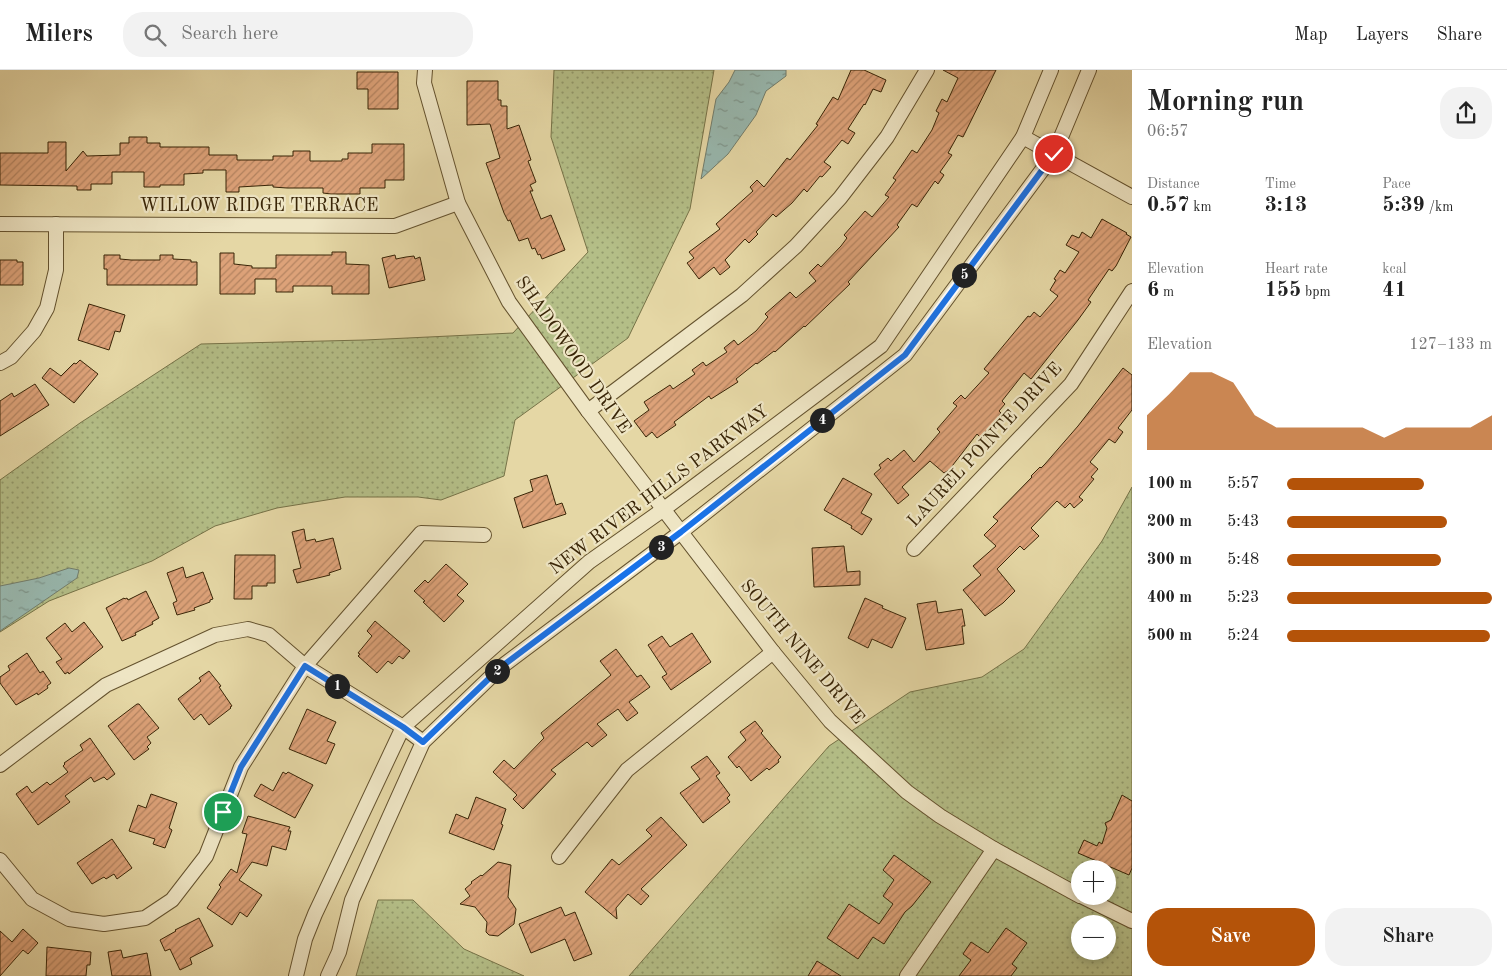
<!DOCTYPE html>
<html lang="en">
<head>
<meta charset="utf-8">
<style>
	:root { --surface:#fff; --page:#f2f2f2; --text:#222; --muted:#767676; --line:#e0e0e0; --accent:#b45309 }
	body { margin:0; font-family:"Old Standard TT",serif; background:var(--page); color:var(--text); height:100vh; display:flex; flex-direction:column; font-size:19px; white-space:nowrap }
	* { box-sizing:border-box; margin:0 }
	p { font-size:16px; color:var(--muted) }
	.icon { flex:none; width:28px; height:28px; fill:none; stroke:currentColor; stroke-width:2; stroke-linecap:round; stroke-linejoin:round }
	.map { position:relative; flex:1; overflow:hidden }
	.sheet { display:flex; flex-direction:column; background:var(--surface); width:375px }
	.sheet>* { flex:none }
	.controls { position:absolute; left:1071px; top:790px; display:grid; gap:10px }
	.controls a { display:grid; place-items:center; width:45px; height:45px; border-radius:50%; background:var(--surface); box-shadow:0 2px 8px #0003; font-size:25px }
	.pin { position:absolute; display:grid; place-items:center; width:42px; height:42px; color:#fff; margin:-21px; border:2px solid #fff; border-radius:50%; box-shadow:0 1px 5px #0007 }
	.km { position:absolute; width:25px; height:25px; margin:-12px; border-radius:50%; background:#222; color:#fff; font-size:14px; line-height:25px; text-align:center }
	.round { display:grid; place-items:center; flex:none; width:52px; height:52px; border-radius:20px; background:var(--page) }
	.overview { display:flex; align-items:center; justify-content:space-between; height:85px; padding:0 15px }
	h1 { font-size:28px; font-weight:700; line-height:38px }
	.stats { display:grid; grid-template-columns:repeat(3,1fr); gap:8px; height:85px; padding:5px 15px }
	.stats div { display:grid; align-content:center }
	.stats b { font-size:21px; font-weight:700 }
	.stats small { font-size:14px; font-weight:400 }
	.stats p { font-size:14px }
	.chart { height:140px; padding:10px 15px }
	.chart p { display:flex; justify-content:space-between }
	.chart svg { width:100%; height:90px; margin-top:5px; fill:var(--accent); opacity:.7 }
	.primary-button { display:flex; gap:10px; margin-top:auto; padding:10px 15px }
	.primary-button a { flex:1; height:58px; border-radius:20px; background:var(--accent); color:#fff; font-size:20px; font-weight:700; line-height:58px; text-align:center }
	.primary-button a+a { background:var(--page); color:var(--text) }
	ul { padding:0 15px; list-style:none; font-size:16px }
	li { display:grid; grid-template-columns:80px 60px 1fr; align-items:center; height:38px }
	li i { height:12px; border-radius:6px; background:var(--accent) }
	header { display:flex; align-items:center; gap:30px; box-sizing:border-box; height:70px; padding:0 25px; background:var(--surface); border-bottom:1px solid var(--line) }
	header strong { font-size:24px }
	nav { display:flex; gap:28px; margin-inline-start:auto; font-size:18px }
	.search { width:350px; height:45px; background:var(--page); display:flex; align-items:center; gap:12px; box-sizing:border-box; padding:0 18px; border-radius:20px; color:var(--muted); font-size:19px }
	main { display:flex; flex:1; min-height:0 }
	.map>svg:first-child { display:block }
	.grass { fill:url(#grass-dots); stroke:#767247; fill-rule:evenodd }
	.water { fill:url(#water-ripples); stroke:#727d6c }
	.building { fill:url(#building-hatch); stroke:#392507 }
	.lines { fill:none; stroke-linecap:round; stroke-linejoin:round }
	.minor-casing { stroke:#64522e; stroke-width:16 }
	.minor { stroke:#eee5c4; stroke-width:14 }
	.route-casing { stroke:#fff; stroke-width:10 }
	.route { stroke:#1a73e8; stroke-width:6 }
	.labels { text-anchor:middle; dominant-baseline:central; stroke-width:4.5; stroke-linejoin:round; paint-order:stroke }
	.street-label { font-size:18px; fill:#392507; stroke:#eee5c4 }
</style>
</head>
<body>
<header>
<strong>Milers</strong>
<div class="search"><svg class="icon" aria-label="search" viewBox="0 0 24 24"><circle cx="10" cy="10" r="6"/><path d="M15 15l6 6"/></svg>Search here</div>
<nav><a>Map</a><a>Layers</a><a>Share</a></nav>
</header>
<main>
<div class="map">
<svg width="1132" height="906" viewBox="0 0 1132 906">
	<defs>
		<pattern id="grass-dots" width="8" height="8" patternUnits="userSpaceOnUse" patternTransform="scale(1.25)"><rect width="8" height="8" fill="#b4be87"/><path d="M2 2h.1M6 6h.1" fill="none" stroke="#939a6c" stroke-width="1.8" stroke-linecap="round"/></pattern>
		<pattern id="water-ripples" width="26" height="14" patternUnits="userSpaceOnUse" patternTransform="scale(1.25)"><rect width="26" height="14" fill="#98b8af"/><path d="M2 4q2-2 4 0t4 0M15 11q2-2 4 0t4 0" fill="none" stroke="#7d958c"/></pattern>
		<pattern id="building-hatch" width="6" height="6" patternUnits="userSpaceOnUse" patternTransform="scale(1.25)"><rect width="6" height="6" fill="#dda279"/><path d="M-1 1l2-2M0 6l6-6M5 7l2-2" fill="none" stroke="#b48461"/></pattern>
	</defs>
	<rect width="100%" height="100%" fill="#e5d7a5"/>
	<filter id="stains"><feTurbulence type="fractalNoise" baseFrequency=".004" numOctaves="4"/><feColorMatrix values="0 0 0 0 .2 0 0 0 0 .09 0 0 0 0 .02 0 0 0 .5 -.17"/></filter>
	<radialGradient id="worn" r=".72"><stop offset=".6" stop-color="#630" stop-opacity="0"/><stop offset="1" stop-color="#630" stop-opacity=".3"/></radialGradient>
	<g class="grass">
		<path d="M554,0H714L690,139L628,268L515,350L504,406L441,430L418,427H345L277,438L215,456L152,491L49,531L0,562V410L80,353L201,274L365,270L513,263L588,182L551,67Z"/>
		<path d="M1132,417V906H629L829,676L910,622L982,607L1024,579L1102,471ZM1080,799H1108V826H1080ZM1080,854H1108V881H1080Z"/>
		<path d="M378,830H413L464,879L524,906H356Z"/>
	</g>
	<g class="water">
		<path d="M735,0H786V6L766,21L756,45L728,84L701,109L716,29L729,12Z"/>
		<path d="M69,498L79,500L77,508L0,561V516L39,508Z"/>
	</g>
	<g class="building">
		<path d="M851,0H864L886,10L881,22L873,19L865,35L864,34L848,59L855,63L848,74L842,70L824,92L831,97L822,107L820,106L807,122L804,119L792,133L776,147L773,144L756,162L758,164L749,173L745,169L725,190L730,197L720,205L714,197L699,209L687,193L694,188L689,182L720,159L716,154L753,121L750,117L757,110L764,117L787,88L790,90L818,55L816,54L833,27L838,30Z"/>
		<path d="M943,0H996L963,67L958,65L948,83L952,85L940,102L944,105L938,114L935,111L917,137L912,134L897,155L899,157L848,212L850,214L805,257L804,256L775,282L774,281L757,294L756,293L736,309L738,312L711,329L709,326L674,352L676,355L657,368L652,362L646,367L634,351L649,340L644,332L670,315L673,319L695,304L692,300L703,292L706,296L727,282L724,278L734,270L738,275L756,261L768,247L765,244L790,222L796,228L816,211L809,203L818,194L821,197L841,176L847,168L844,165L865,141L872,147L889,127L885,125L896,110L893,108L912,80L917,83L932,60L939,43L936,41L942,29L947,32L958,8Z"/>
		<path d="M357,2H398V39H368V19H357Z"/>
		<path d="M467,11H498V30H501V36H507V59L519,55L531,90L528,91L536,112L530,115L533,121H530L541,149L551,145L565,180L542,189L540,184L538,185L535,178L532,179L528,168L519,171L510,150L508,151L504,143L486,93L500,88L490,54L467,55Z"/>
		<path d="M129,67H147V73H160V77H209V85H237V90H273V86H293V81H310V91H342V89H348V83H372V74H404V110H385V118H360V124H331L323,123V118H287L273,117V115L239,117V122H226V100H203V103L184,104V115H160V117H144V102H112V114H91V120H77V116L0,115V83H48V72H66V101L83,81L87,86L120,85V73H129Z"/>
		<path d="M1102,149L1127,163L1126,164L1131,167L1116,196L1112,201L1109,199L1088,230L1091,232L1078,250L1031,309L1024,303L1002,331L1005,334L999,341L1001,343L995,352L980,367L977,364L949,400L944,403L930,391L902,417L909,425L898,434L874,404L881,398L879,395L888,388L891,391L904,380L914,392L940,362L937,359L957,336L953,333L961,325L965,329L989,303L984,299L1028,246L1030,247L1034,242L1040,247L1058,226L1050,220L1056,210L1054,209L1060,200L1065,203L1079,182L1066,175L1072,165L1079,168L1082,162L1091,168Z"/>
		<path d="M332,182H346V194L369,195V224H332V216H293V222H276V209H255V224H220V183H234V194L252,196V198H276V185H332Z"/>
		<path d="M104,185H120V189L131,190H160V185H173V189L191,190V192H197V215H107V199H104Z"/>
		<path d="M395,185L396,189L406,187L414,186L415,189L420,187L425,210L389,218L382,188Z"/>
		<path d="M0,190H17V192H23V215H0Z"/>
		<path d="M89,234L125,245L120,262L115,261L109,280L78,270Z"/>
		<path d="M80,290L98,304L74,333L42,308L50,298L61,306L74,293L76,294Z"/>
		<path d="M1123,298L1132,305V340L1118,358L1123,362L1115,373L1109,369L1090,392L1098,399L1091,407L1094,409L1079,427L1083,430L1074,438L1070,433L1065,438L1057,431L1031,458L1039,466L1024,480L1020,476L997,499L1015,521L1003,533L985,546L963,520L981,505L973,496L996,476L984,465L998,451L993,447L1032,407L1031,406L1040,397L1041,398L1045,394L1078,356Z"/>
		<path d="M35,314L49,335L0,366V331L12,323L14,327Z"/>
		<path d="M547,405L556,435L562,433L566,444L523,458L514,428L533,421L530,410Z"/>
		<path d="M843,408L872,424L861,443L872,449L862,465L851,458L852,456L824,440Z"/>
		<path d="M304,459L306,471L315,469L316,472L333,468L341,499L329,503L330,505L297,513L293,500L301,498L292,462Z"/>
		<path d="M844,476L847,502L860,501V515L814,517L812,478Z"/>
		<path d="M235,485H275V513H267V516H252V529H234Z"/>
		<path d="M446,494L468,514L457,525L464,531L444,552L423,532L425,531L414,521L425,510L428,513Z"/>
		<path d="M183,497L186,508L203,502L213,529L210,530V532L194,538L195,540L177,545L173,533L177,531L167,503Z"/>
		<path d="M146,521L159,548L152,552L153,554L135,563L136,565L122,571L106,538L124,528L125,529L127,528L128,530Z"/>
		<path d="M865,528L883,536L882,538L906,548L892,578L872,569L868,578L848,568Z"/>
		<path d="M936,531L938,543L962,539L965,556H962L964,574L926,580L917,534Z"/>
		<path d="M375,551L410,581L403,589L399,586L392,594L388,591L377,603L358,586L360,584L358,583L372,566L367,561Z"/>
		<path d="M84,552L103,577L69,604L68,602L65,604L56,592L62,589L46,568L65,553L72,562Z"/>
		<path d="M692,563L711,592L671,620L662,607L667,604L648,575L662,566L670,577Z"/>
		<path d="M616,579L637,607L641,605L650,617L629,632L638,643L627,651L618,639L597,654L607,665L592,677L587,672L551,700L556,704L523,739L513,729L517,725L493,702L504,690L514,699L544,668L541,663L611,605L600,591Z"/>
		<path d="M27,583L40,603L43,601L51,613L47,616L48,618L38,625L37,623L16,635L0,613V607L10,600L8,596Z"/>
		<path d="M209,601L221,616L219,617L232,636L230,637L231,638L209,655L201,644L194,650L178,629L201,611L199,608Z"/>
		<path d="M137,634H139L159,658L147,667L151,673L147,677L149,679L134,690L108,656Z"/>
		<path d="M307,639L336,652L327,671L335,674L326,694L289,679Z"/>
		<path d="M755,651L763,661L761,663L781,687L778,690L779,692L769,700L767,698L751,711L739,696L737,698L728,687L746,670L740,662Z"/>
		<path d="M90,668L115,704L107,710L104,707L94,712L91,707L65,726L70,732L38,755L16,724L27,716L32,723L47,712L50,715L68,702L63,696L65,694L64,693L83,680L80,675Z"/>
		<path d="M707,686L720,703L716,706L730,725L727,728L730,732L703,753L680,723L700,709L691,697Z"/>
		<path d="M283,702L286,704L288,702L313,715L295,748L254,726L261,714L273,721Z"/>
		<path d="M151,724L177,733L169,758L172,760L165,778L153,774L155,769L129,761L138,735L146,738Z"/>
		<path d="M1122,725L1132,731V798L1129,805L1078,783L1084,770L1097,776L1099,772L1102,774L1107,758L1105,753L1111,750Z"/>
		<path d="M476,727L506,739L501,754L503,755L494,780L449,763L456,744L468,749Z"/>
		<path d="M248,746L290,757L288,761H291L286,780L272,776L267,796L252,792L239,810L262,825L247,847L240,842L232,855L207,838L221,817L219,815L231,799L237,803L247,764L242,763Z"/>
		<path d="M661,747L687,775L641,819L649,826L641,835L628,824L616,838L617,849L585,822L612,789L619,795L652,766L646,760Z"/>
		<path d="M112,769L132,798L117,809L114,804L106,809L104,807L92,814L77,793Z"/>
		<path d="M894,785L931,812L912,836L905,842L884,874L873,867L858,889L827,868L849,834L879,854L893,834L883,826L894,810L883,800Z"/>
		<path d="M498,792L511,795L508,827L516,839L514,854L498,866L489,865L486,862L487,852L475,837L460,834L470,826L465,819L472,813L471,812L481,805L482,806Z"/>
		<path d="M561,837L565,846L575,842L592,884L574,891L565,869L531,883L519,854Z"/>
		<path d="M199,848L213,876L190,888L192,894L180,900L170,879L165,881L160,870L176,861L175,860Z"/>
		<path d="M1006,858L1027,873L1012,894L1017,898L1011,906H959L971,890L963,884L971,872L988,883Z"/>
		<path d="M23,859L38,873L28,884L23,880L0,906V861L12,872Z"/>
		<path d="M47,877L91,882L90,895H87L86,906H46Z"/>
		<path d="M121,880L123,888L147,883L151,906H112L108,882Z"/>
		<path d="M817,891L841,906H808Z"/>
	</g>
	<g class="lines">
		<defs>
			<g id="minor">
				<path d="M425,0L424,13L458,133L509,232L588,341L773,582L830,651L907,722L940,746L994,779L1080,826"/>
				<path d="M1023,67L1132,127"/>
				<path d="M0,154L395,156L458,133"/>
				<path d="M0,293L11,287L34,261L47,238L56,200V154"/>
				<path d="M588,341L742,225L796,176L840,128L887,67L927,0"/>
				<path d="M914,479L1071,314L1132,221"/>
				<path d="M423,672L403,657L305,596L421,463L484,465"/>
				<path d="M0,695L106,615L215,565L248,559L269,565L305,596L241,697L206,786L172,830L145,848L104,854L69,849L32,829L0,790"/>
				<path d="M559,787L627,700L773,582"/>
				<path d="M1081,826L1132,851"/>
				<path d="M296,906L305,869L315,844L403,657L589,492L664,439L881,276L1023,67L1051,0"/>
				<path d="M328,906L339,882L352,830L423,672L501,597L681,462L905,285L1054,84L1089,0"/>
				<path d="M907,906L994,779"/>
			</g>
		</defs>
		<use href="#minor" class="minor-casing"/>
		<use href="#minor" class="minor"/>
	</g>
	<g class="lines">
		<defs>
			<path id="route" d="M223,742L241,697L305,596L403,657L423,672L501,597L681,462L905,285L1054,84"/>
		</defs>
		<use href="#route" class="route-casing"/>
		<use href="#route" class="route"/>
	</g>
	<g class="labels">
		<g class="street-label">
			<text x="259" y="136">WILLOW RIDGE TERRACE</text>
			<text transform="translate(573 285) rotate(55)">SHADOWOOD DRIVE</text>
			<text transform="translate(985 375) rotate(-47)">LAUREL POINTE DRIVE</text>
			<text transform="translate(659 420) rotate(-37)">NEW RIVER HILLS PARKWAY</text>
			<text transform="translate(802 582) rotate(50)">SOUTH NINE DRIVE</text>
		</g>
	</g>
	<rect width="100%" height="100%" filter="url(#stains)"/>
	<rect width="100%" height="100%" fill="url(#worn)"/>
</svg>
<div class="controls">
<a>+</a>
<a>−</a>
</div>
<div class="pin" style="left:223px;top:742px;background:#1e9e55"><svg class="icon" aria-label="arrive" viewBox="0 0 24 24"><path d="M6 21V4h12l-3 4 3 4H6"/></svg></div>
<div class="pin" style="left:1054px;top:84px;background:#d93025"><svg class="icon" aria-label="check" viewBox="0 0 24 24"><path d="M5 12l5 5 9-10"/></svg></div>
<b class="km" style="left:337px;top:616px">1</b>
<b class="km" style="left:497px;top:601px">2</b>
<b class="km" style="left:661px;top:477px">3</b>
<b class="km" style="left:822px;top:350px">4</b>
<b class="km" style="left:964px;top:205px">5</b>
</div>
<section class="sheet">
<div class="overview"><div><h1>Morning run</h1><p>06:57</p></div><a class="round"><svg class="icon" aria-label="share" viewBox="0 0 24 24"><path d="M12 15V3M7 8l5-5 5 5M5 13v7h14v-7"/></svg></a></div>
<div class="stats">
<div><p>Distance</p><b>0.57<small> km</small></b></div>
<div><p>Time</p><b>3:13</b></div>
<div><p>Pace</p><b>5:39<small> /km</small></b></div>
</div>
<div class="stats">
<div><p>Elevation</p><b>6<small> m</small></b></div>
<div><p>Heart rate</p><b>155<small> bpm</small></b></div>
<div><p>kcal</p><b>41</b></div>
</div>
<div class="chart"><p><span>Elevation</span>127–133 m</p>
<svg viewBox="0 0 160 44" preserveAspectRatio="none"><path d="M0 44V27L10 17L20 6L30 6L40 11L50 27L60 33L70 33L80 33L90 33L100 33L110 38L120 33L130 33L140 33L150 33L160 27V44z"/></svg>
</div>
<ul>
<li><b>100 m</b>5:57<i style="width:67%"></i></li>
<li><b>200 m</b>5:43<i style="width:78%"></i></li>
<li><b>300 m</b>5:48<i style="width:75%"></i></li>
<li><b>400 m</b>5:23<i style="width:100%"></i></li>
<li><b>500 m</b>5:24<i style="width:99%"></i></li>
</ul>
<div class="primary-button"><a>Save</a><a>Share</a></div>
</section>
</main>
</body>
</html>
